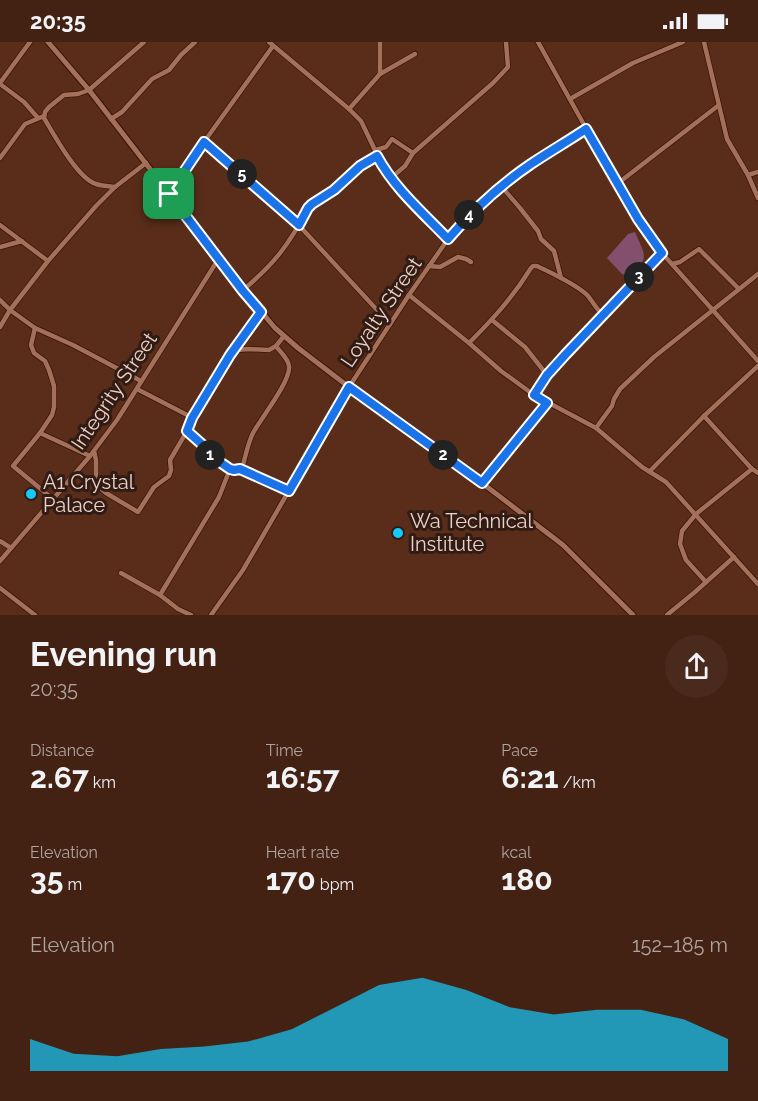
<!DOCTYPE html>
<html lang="en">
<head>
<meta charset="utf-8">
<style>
	:root { --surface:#432214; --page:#4a2a1d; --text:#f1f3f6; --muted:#afa4a0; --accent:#15cafb }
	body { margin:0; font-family:Raleway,sans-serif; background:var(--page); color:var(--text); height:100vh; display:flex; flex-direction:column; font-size:22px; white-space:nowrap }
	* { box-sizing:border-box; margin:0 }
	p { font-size:20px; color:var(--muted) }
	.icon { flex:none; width:33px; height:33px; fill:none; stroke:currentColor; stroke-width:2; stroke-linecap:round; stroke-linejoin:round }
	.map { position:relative; height:573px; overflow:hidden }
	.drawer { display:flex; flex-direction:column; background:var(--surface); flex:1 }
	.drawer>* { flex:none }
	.pin { position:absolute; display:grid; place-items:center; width:51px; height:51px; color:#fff; margin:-26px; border-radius:12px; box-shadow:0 3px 9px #0006 }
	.km { position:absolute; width:30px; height:30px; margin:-15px; border-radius:50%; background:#222; color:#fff; font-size:16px; line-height:30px; text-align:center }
	.round { display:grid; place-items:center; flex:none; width:63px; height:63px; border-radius:32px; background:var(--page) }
	.headline { display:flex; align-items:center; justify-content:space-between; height:102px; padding:0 30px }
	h1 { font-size:33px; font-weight:700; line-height:45px }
	.stats { display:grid; grid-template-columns:repeat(3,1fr); gap:9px; height:102px; padding:6px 30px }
	.stats div { display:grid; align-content:center }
	.stats b { font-size:30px; font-weight:700 }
	.stats small { font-size:16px; font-weight:400 }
	.stats p { font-size:16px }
	.chart { height:168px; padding:12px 30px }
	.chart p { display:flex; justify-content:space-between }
	.chart svg { width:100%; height:108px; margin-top:6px; fill:var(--accent); opacity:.7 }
	.status { display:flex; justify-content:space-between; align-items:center; height:42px; padding:0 30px; background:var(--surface); direction:ltr }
	.status svg { height:16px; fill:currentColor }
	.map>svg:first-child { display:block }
	.green { fill:#824f6d }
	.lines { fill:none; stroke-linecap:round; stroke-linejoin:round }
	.minor-casing { stroke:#3c1301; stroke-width:6 }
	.tertiary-casing { stroke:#3c1301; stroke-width:7 }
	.minor { stroke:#a2705b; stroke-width:4.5 }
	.tertiary { stroke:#a2705b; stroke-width:5 }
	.route-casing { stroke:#fff; stroke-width:12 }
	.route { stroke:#1a73e8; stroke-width:8 }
	.poi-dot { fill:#15cafb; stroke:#301c14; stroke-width:2 }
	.labels { text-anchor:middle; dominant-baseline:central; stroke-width:6; stroke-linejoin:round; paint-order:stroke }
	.street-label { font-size:20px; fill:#eed1c6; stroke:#301c14 }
	.poi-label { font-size:20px; fill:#eed1c6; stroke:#301c14; text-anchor:start }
</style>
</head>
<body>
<div class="status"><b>20:35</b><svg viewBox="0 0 49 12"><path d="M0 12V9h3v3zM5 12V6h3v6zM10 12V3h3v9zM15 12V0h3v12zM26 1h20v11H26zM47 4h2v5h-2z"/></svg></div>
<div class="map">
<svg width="758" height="573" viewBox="0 0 758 573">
	<rect width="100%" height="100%" fill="#592d1a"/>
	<path class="green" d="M635,190C645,214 650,214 631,235L622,232L607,216L628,192Z"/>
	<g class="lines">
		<defs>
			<g id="minor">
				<path d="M269,0L349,67L361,79L385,129L399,146L448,197"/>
				<path d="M380,0V32"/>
				<path d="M538,0L617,142L638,177L662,211L758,319"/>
				<path d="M704,0L727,97L748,133L758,156"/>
				<path d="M0,41L30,0"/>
				<path d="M0,42L24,60L38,76"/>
				<path d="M570,57L633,21L683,0"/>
				<path d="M349,67L380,32L415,12"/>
				<path d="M111,77L122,70L152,37L169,28L181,13L195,0"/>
				<path d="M204,100L295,179L390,282"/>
				<path d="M376,108L386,105L392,97L413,111"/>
				<path d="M0,116L25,82L44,74"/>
				<path d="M748,133L758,130"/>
				<path d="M391,136L405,124L413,111L493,41L508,25L506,0"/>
				<path d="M617,142L719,63"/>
				<path d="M501,144L520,166L538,189L541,197L554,209L561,236"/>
				<path d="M115,145C109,144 102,144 96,142C78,137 54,93 44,76L45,70L49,65L64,53L78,52L89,48L144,0"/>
				<path d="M169,152L204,100L273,4"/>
				<path d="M0,183L48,219"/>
				<path d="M0,205L22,199"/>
				<path d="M672,222L680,220L699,207L739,247"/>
				<path d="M429,224L440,225L458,215L466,217L471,220"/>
				<path d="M243,248C274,222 289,203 308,166L312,162L335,148L360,124L377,114"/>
				<path d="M409,253L469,301L501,329L534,353L596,386L642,425L666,440L758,542"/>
				<path d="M0,258L10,268L35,286L73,303L141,339"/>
				<path d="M492,278L525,305L547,333"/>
				<path d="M0,285L10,268L48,219L96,164L115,145L146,121"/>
				<path d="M35,286L31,303L34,311L45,319L49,328L54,344V365L52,373L40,391L13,424L53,457"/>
				<path d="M469,301C493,277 513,255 531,226L533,224H537C551,231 578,243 588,254C593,260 596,267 603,273"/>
				<path d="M234,309L261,271"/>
				<path d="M137,347L193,376"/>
				<path d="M534,353L547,333L566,312L662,211"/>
				<path d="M704,374L752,427L758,431"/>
				<path d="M596,386L612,364L614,357L620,347L654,315L758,232"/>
				<path d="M187,389L205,405L211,414L230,427L234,428L240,427L289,449"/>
				<path d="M40,391L90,414"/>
				<path d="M94,409L96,418V442L106,451L138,470L154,445L169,434L171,428L170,418L187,389L193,376L230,313L238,308L248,307L269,308L276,304L284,294"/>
				<path d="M240,427L243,423C246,412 248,401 253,391C261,376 291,339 289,324C288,316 280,310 276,304"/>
				<path d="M650,429L704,374L758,324"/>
				<path d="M482,441L547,361"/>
				<path d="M0,499L11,506"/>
				<path d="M0,519L90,414L117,378L219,216"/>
				<path d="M121,531L160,553L178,567L191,573"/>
				<path d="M706,540L686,518L680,502L682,489L696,472L752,427"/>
				<path d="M0,546L35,573"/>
				<path d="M160,553L219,455L230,427"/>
				<path d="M211,573L243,528L349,345L409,253L448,197L466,176L501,144L529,123L586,87"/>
				<path d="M667,573L695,550L734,515"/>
			</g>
			<path id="tertiary" d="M48,0L89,48L219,216L243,248L275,286L298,306L349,345L482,441L563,503L633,573"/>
		</defs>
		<use href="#minor" class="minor-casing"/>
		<use href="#tertiary" class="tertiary-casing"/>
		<use href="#minor" class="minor"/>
		<use href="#tertiary" class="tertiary"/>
	</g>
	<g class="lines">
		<defs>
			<path id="route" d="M586,87L638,177L662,211L566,312L547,333L534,353L547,361L482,441L349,345L289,449L240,427L234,428L230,427L211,414L205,405L187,389L192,376L230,313L261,270L243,249L169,152L204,100L299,183L308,166L312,162L334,148L360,124L377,114C394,146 423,171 448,197C473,168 500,143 531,122C549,110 568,99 586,87Z"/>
		</defs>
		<use href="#route" class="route-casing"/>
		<use href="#route" class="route"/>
	</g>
	<g class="poi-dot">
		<circle cx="31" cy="452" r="6"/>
		<circle cx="398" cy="491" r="6"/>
	</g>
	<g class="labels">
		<g class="street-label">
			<text transform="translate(381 270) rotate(-56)">Loyalty Street</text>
			<text transform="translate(114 349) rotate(-56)">Integrity Street</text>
		</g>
		<g class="poi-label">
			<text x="43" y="440">A1 Crystal<tspan x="43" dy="23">Palace</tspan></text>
			<text x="410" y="479">Wa Technical<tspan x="410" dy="23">Institute</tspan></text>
		</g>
	</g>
</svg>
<div class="pin" style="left:169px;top:152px;background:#1e9e55"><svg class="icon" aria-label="arrive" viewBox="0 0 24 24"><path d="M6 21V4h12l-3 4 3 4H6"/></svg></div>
<b class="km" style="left:210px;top:413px">1</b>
<b class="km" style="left:443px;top:413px">2</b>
<b class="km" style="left:639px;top:235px">3</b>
<b class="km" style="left:469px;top:173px">4</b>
<b class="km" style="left:242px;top:132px">5</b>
</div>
<section class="drawer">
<div class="headline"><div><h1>Evening run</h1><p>20:35</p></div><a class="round"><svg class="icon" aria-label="share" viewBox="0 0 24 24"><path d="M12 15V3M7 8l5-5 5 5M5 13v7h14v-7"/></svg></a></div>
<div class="stats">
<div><p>Distance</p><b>2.67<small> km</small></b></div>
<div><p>Time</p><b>16:57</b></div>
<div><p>Pace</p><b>6:21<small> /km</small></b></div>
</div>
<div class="stats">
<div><p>Elevation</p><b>35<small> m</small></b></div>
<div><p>Heart rate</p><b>170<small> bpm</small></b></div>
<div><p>kcal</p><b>180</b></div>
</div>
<div class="chart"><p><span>Elevation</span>152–185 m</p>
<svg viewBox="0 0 160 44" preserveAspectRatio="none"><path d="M0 44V31L10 37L20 38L30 35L40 34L50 32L60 27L70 18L80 9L90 6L100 11L110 18L120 21L130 19L140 19L150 23L160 31V44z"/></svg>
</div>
</section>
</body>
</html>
